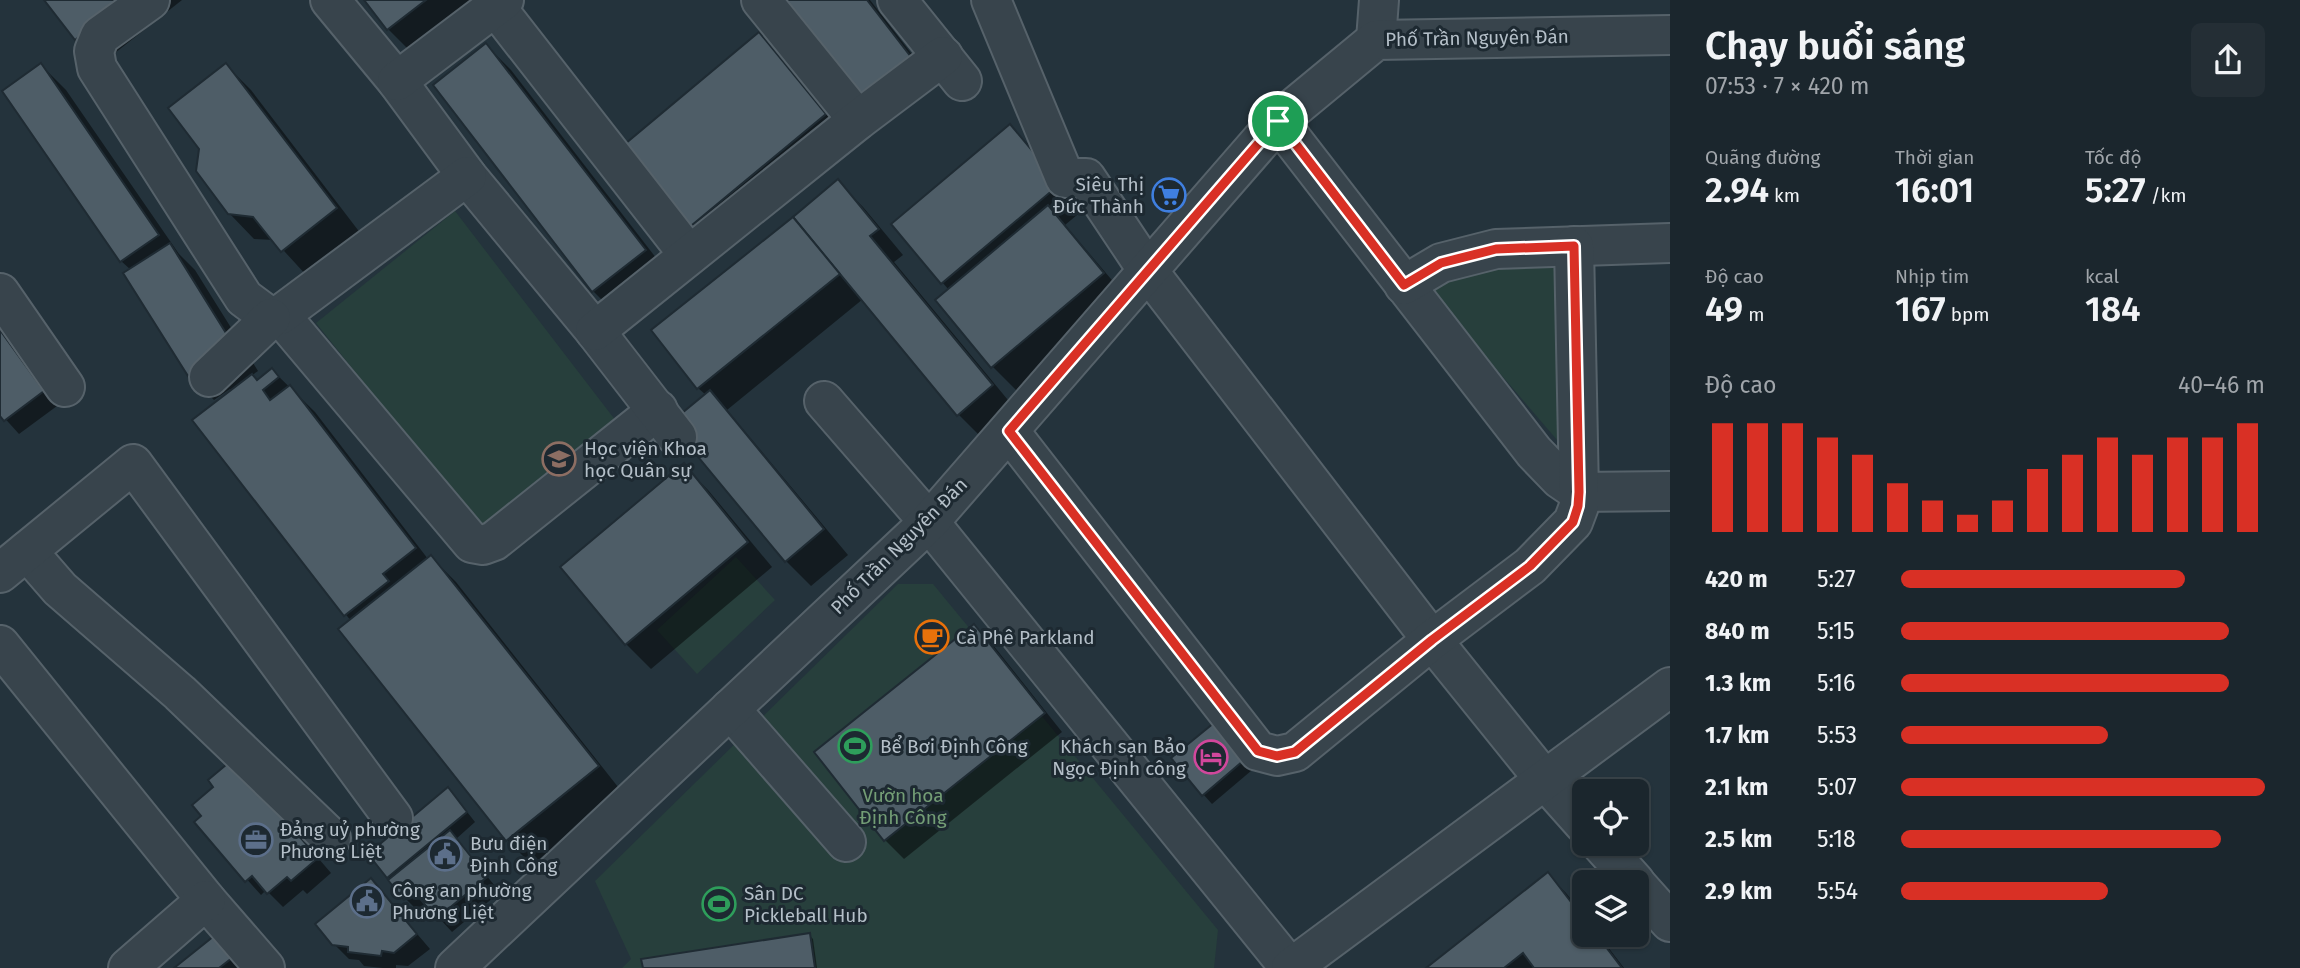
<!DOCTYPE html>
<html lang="vi">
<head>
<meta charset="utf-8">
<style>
	:root { --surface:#1b262d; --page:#242e35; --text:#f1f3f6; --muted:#a0a5aa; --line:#394349; --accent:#d93025 }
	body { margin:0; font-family:"Fira Sans",sans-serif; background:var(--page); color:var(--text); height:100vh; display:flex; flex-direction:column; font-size:26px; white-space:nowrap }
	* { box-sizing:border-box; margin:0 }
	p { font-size:23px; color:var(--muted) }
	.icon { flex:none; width:38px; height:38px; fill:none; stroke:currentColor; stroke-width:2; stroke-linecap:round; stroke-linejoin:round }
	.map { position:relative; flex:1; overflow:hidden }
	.drawer { display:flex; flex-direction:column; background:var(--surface); width:630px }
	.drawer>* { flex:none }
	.fabs { position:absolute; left:1572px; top:779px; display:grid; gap:14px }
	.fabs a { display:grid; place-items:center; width:77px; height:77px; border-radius:10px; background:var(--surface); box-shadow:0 2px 5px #0004,0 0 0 2px var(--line); font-size:35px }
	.pin { position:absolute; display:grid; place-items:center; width:60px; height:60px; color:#fff; margin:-30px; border:4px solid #fff; border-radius:50%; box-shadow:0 2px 7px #0007 }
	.round { display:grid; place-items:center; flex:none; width:74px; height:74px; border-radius:10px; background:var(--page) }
	.overview { display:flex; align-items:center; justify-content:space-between; height:119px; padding:0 35px }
	h1 { font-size:38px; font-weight:600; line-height:52px }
	.stats { display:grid; grid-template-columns:repeat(3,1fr); gap:10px; height:119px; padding:7px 35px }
	.stats div { display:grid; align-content:center }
	.stats b { font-size:35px; font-weight:600 }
	.stats small { font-size:19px; font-weight:400 }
	.stats p { font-size:19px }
	.chart { height:196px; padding:14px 35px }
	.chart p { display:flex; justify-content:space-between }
	.chart svg { width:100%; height:126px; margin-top:7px; stroke:var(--accent); stroke-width:6 }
	ul { padding:0 35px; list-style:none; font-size:23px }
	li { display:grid; grid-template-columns:112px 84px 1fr; align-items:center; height:52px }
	li i { height:18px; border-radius:9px; background:var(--accent) }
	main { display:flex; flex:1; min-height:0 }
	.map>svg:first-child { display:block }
	.green { fill:#273f3c }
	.shadow { fill:#0007 }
	.building { fill:#4e5d67; stroke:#1f2b33; stroke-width:2 }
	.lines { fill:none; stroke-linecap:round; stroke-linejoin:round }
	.minor-casing { stroke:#56626a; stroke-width:42 }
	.minor { stroke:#38444c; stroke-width:38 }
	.route-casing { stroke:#fff; stroke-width:14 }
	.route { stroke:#d93025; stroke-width:9 }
	.labels { text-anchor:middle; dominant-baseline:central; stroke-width:6; stroke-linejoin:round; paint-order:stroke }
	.street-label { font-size:19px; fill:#b4bfc8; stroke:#1d2931 }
	.poi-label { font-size:19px; fill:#b4bfc8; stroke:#1d2931; text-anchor:start }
	.park-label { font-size:19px; fill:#739d75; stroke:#1d2931 }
</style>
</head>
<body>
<main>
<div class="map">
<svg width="1670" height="968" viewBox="0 0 1670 968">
	<rect width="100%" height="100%" fill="#24333c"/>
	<g class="green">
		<path d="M455,211L616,421L480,528L316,323Z"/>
		<path d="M1564,255V448L1429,291L1496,258Z"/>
		<path d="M736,557L775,600L697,674L657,630Z"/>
		<path d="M898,584H933L1218,930L1214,968H622L631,959L595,881Z"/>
	</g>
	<g class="shadow">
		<path d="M46,0H182L101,64L76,39Z"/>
		<path d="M366,0H483L413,54L388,29Z"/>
		<path d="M782,0H870L934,83Z"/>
		<path d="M759,35L784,59L850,140L712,254L687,229Z"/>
		<path d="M486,45L511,70L670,276L618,316L593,291Z"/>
		<path d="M41,65L66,90L179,254L195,270L258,371L251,376L257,382L272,370L315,412L428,559L431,557L456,582L622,792L532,865L507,840L351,621L194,420L232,391L230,389L214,400L189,375L131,270L121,261Z"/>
		<path d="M226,65L251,90L361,234L307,276L274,240L254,239L229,213Z"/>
		<path d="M1010,126L1035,151L1083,210L1065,225L1128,299L1017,391L993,367L949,290L942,282Z"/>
		<path d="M838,182L863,207L903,255L894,262L1017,411L983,439L958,414L863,299L727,410L848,555L811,586L786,561L707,396L698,388Z"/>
		<path d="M0,330L57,406L19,434L0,413Z"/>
		<path d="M683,465L708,490L772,567L651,669L626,644Z"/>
		<path d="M974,626L993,645L1062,732L904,859L885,840L816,753Z"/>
		<path d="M1220,720L1258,765L1212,804L1203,794Z"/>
		<path d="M247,775L331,873L307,894L303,890L283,907L266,890L261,895L196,822Z"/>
		<path d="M457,799L475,822L456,839L500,892L452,932L428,906L420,913L406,899L370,854Z"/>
		<path d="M1548,875L1566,893L1584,916V934H1598L1624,968H1429Z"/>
		<path d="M371,880L430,949L408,966L396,965V968H383L364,966L359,960L349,959L334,944Z"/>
		<path d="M809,935L813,939L817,968H645Z"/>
		<path d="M223,948L239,968H177Z"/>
	</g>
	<g class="building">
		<path d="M44,0H126L75,40Z"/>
		<path d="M364,0H426L387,30Z"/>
		<path d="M780,0H867L911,57L857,99Z"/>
		<path d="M759,32L826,114L686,230L619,149Z"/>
		<path d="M486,43L646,250L592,292L433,85Z"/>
		<path d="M41,63L159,235L120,262L2,91Z"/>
		<path d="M226,63L337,208L281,252L253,217L228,214L196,171L199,149L168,108Z"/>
		<path d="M1010,124L1060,184L941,284L891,224Z"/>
		<path d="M838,179L879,229L870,236L993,385L957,416L793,217Z"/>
		<path d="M1048,205L1104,273L991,368L935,300Z"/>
		<path d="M793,217L840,274L697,389L651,330Z"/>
		<path d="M170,243L234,346L188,376L123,273Z"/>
		<path d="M0,330L44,391L4,421L0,416Z"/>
		<path d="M272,368L279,377L263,390L270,400L290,385L416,548L383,574L389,581L344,616L192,420L252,374L257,380Z"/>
		<path d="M710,390L824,529L785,562L670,423Z"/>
		<path d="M684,463L748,542L625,645L560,567Z"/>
		<path d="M431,555L599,766L506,841L338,629Z"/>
		<path d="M974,624L1045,713L884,841L814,752Z"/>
		<path d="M1220,718L1250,755L1202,796L1171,758Z"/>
		<path d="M233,759L318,858L291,881L287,877L267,894L252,876L245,882L194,822L201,816L192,805L213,787L208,780Z"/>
		<path d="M448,787L467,812L387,878L368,854Z"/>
		<path d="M450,830L487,877L436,919L415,892L404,900L388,880Z"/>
		<path d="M1548,872L1584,919V934H1596L1622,968H1534L1523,953L1504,968H1426Z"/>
		<path d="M371,878L417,934L394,953L382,951L381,956L348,952V947L332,945L315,924Z"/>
		<path d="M810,933L815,968H643L641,959Z"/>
		<path d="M214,936L232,958L219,968H174Z"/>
	</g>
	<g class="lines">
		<defs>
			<g id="minor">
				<path d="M150,0L100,36L94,51L97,68L244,298L271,318L280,315L472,543L483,545L494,541L658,410"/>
				<path d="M330,0L397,81L467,176L595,331L677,437"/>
				<path d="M761,0L858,120"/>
				<path d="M897,0L962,81"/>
				<path d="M991,0L1065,178H1086L1148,271L1432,640L1544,779L1584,824"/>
				<path d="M495,6L689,255"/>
				<path d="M1376,40L1379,0"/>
				<path d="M397,81L504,0"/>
				<path d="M1278,121L1534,452L1560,479L1579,492L1670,491"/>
				<path d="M1404,285L1441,263L1496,249L1670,243"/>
				<path d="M0,293L65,387"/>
				<path d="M280,315L467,176"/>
				<path d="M595,331L858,120L943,56"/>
				<path d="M209,377L271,318"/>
				<path d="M824,401L929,522L1290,968"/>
				<path d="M1009,431L1258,751L1277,756L1295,752L1432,640L1530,566L1573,522L1579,506V492L1574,246"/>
				<path d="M27,551L60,589L180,693L331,838"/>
				<path d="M0,573L133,464L393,818"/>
				<path d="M0,645L206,900L265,968"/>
				<path d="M730,709L846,842"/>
				<path d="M1601,844L1635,882"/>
				<path d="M1636,884L1670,922"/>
				<path d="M128,968L206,900"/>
				<path d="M455,968L929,522L1278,121L1376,40L1670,35"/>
				<path d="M1291,968L1670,687"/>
			</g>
		</defs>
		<use href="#minor" class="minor-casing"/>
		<use href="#minor" class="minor"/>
	</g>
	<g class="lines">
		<defs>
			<path id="route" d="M1278,121L1404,285L1441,263L1496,249L1574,246L1579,492L1578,506L1573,522L1530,566L1432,640L1295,752L1277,756L1258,751L1009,431Z"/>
		</defs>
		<use href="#route" class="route-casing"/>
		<use href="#route" class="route"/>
	</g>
	<defs>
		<symbol id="supermarket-ring" viewBox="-11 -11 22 22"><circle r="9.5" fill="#1d2931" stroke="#3f7fe0" stroke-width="1.5"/><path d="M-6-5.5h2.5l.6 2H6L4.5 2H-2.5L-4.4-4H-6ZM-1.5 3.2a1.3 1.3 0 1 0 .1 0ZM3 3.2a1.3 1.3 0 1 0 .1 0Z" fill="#3f7fe0"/></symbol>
		<symbol id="university-ring" viewBox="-11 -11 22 22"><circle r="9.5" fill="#1d2931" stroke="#8d6e63" stroke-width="1.5"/><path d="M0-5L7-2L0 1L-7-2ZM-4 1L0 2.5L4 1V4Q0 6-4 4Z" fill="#8d6e63"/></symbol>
		<symbol id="cafe-ring" viewBox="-11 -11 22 22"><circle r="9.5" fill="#1d2931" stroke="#e8710a" stroke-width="1.5"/><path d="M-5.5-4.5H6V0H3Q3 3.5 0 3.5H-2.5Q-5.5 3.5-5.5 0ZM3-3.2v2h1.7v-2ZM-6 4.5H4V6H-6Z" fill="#e8710a"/></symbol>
		<symbol id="stadium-ring" viewBox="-11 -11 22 22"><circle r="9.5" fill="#1d2931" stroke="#2e9e5b" stroke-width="1.5"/><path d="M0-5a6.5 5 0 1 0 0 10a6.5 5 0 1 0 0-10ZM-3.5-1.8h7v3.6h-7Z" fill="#2e9e5b"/></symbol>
		<symbol id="hotel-ring" viewBox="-11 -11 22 22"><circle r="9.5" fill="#1d2931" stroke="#d1479c" stroke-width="1.5"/><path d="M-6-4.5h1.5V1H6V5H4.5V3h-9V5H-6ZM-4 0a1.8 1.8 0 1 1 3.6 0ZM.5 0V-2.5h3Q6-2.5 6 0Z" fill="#d1479c"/></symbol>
		<symbol id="office-ring" viewBox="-11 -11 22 22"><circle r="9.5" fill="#1d2931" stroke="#5c6f8a" stroke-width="1.5"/><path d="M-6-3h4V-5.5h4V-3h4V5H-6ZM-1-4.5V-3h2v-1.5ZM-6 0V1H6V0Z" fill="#5c6f8a"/></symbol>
		<symbol id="civic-ring" viewBox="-11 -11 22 22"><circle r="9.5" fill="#1d2931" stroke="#5c6f8a" stroke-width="1.5"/><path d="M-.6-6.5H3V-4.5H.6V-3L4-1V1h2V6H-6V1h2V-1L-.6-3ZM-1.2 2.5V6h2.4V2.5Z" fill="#5c6f8a"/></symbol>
	</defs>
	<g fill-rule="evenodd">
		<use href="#supermarket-ring" x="1150" y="176" width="38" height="38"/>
		<use href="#university-ring" x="540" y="440" width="38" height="38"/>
		<use href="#cafe-ring" x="913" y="618" width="38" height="38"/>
		<use href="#stadium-ring" x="836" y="727" width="38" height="38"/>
		<use href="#hotel-ring" x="1192" y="738" width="38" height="38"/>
		<use href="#office-ring" x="237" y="821" width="38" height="38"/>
		<use href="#civic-ring" x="426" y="835" width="38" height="38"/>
		<use href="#civic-ring" x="348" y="882" width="38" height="38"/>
		<use href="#stadium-ring" x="700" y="885" width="38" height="38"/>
	</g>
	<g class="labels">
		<g class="street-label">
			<text transform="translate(1477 38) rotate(-1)">Phố Trần Nguyên Đán</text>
			<text transform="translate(899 546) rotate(-45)">Phố Trần Nguyên Đán</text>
		</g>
		<g class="poi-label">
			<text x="1144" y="184" text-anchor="end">Siêu Thị<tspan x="1144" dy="22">Đức Thành</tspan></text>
			<text x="584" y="448">Học viện Khoa<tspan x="584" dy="22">học Quân sự</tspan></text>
			<text x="956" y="637">Cà Phê Parkland</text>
			<text x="880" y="746">Bể Bơi Định Công</text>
			<text x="1186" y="746" text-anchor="end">Khách sạn Bảo<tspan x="1186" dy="22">Ngọc Định công</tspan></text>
			<text x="280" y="829">Đảng uỷ phường<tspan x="280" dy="22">Phương Liệt</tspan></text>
			<text x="470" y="843">Bưu điện<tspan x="470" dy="22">Định Công</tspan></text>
			<text x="392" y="890">Công an phường<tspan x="392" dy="22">Phương Liệt</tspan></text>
			<text x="744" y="893">Sân DC<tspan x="744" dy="22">Pickleball Hub</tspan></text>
		</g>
		<g class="park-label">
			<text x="903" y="795">Vườn hoa<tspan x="903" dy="22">Định Công</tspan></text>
		</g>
	</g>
</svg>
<div class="fabs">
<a><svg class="icon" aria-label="locate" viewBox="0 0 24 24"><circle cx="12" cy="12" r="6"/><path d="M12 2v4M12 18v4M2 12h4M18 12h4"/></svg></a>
<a><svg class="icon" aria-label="layers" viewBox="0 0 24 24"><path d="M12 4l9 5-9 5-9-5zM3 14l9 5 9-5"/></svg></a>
</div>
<div class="pin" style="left:1278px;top:121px;background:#1e9e55"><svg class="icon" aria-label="arrive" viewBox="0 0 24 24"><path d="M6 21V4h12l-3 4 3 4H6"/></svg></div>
</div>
<section class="drawer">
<div class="overview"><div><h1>Chạy buổi sáng</h1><p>07:53 · 7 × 420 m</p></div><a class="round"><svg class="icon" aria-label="share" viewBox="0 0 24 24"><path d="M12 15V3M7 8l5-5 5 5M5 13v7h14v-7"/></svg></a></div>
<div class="stats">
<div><p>Quãng đường</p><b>2.94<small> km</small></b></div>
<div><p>Thời gian</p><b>16:01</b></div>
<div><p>Tốc độ</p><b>5:27<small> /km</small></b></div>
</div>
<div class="stats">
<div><p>Độ cao</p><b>49<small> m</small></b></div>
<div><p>Nhịp tim</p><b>167<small> bpm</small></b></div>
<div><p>kcal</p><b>184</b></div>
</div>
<div class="chart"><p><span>Độ cao</span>40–46 m</p>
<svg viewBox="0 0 160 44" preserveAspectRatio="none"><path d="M5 44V6M15 44V6M25 44V6M35 44V11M45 44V17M55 44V27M65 44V33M75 44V38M85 44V33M95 44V22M105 44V17M115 44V11M125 44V17M135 44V11M145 44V11M155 44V6"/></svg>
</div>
<ul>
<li><b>420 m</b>5:27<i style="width:78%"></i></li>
<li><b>840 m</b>5:15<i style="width:90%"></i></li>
<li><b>1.3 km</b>5:16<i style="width:90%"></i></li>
<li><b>1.7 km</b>5:53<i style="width:57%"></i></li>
<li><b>2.1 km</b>5:07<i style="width:100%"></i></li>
<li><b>2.5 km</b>5:18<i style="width:88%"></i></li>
<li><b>2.9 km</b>5:54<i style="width:57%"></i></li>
</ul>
</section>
</main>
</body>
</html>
